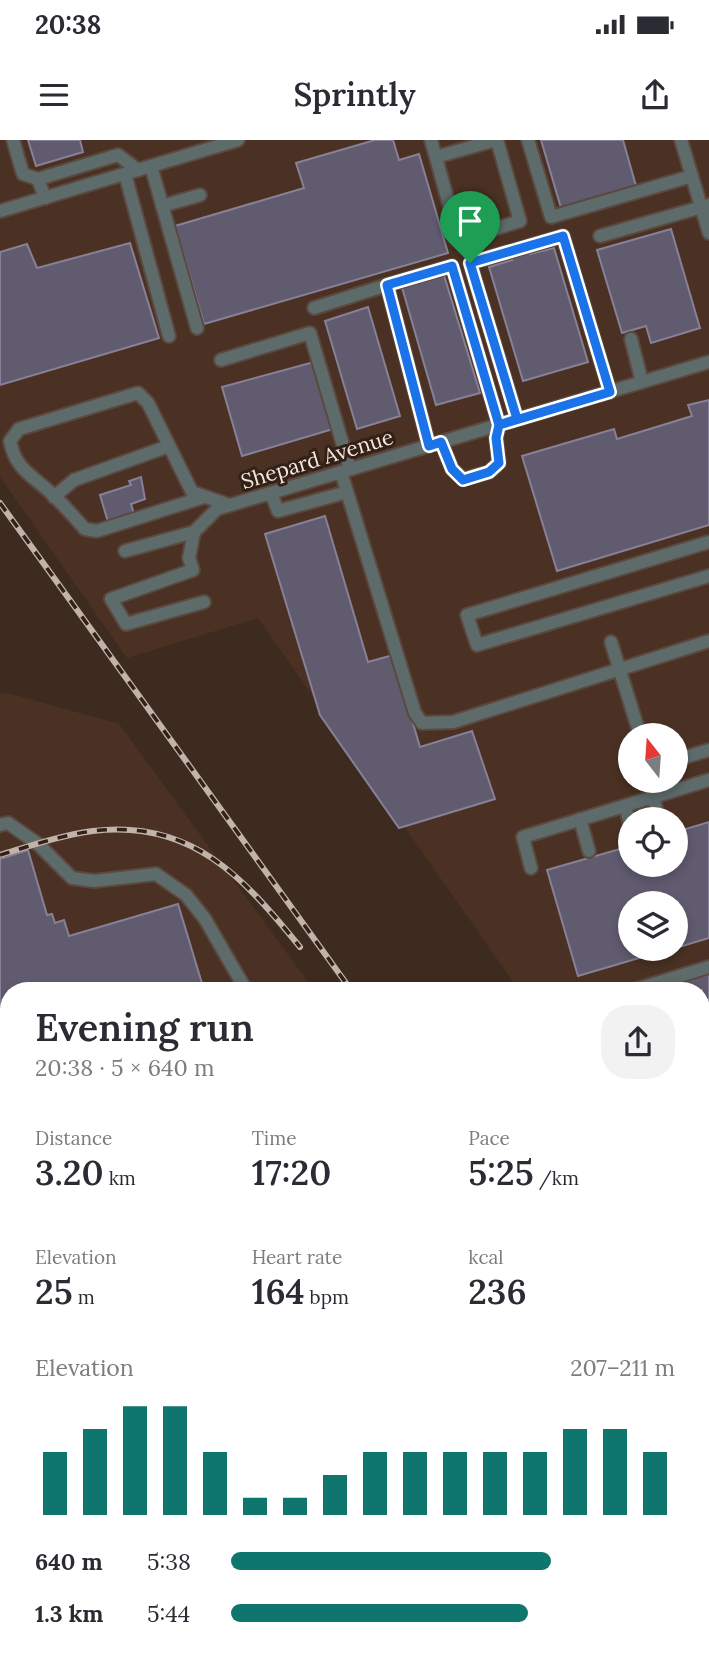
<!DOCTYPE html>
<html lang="en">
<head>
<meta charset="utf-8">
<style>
	:root { --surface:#fff; --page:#f2f2f3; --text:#2b2b33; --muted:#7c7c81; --accent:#0f766e }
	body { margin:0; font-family:Lora,serif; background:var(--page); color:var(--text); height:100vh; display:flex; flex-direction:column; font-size:26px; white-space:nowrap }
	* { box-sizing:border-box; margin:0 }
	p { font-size:23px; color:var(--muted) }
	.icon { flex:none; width:38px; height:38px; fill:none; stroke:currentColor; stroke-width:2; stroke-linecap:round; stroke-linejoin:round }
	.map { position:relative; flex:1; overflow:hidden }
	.panel { position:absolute; left:0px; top:842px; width:710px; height:674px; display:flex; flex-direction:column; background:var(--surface); border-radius:28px 28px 0 0; box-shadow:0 4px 10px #0003 }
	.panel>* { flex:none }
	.needle { width:46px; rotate:343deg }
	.tools { position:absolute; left:618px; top:583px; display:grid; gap:14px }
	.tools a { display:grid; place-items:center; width:70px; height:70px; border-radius:50%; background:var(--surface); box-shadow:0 4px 10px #0003; font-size:35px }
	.pin { position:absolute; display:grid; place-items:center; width:60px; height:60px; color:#fff; margin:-72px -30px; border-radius:50% 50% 50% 0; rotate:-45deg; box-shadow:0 0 7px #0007 }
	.pin .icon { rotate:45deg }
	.round { display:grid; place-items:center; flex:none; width:74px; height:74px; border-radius:28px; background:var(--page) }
	.summary { display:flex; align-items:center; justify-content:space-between; height:119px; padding:0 35px }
	h1 { font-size:38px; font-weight:600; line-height:52px }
	.metrics { display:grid; grid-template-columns:repeat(3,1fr); gap:10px; height:119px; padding:7px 35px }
	.metrics div { display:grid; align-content:center }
	.metrics b { font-size:35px; font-weight:600 }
	.metrics small { font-size:19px; font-weight:400 }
	.metrics p { font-size:19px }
	.chart { height:196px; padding:14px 35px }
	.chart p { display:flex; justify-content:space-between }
	.chart svg { width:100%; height:126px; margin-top:7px; stroke:var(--accent); stroke-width:6 }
	ul { padding:0 35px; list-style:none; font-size:23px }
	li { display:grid; grid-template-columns:112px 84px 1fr; align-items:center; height:52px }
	li i { height:18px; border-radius:9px; background:var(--accent) }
	.status { display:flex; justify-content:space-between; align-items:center; height:49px; padding:0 35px; background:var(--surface); direction:ltr }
	.status svg { height:19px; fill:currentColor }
	header { display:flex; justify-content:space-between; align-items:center; height:91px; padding:0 35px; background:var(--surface); font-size:32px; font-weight:600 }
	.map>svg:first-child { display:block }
	.built { fill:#4a3123; fill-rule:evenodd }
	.building { fill:#615b70; stroke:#878096; stroke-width:2 }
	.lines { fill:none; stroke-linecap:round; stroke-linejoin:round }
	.minor-casing { stroke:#5b493f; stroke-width:16 }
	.major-casing { stroke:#5b493f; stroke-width:19 }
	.minor { stroke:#5e6b6b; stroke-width:12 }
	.major { stroke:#8ba4a4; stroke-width:16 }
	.rail-casing { stroke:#c1b3aa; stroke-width:6 }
	.rail { stroke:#332117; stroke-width:3.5; stroke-dasharray:10; stroke-linecap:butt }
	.route-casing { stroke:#fff; stroke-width:14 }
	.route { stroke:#1a73e8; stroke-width:9 }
	.labels { text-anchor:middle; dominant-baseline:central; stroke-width:6; stroke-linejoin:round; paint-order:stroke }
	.street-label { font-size:21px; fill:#f4e8e0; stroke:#332117 }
</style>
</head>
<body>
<div class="status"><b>20:38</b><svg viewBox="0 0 49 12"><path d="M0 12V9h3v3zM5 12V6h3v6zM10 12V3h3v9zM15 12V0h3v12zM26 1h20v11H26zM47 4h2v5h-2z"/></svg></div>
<header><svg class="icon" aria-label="menu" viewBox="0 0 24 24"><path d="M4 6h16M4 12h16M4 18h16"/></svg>Sprintly<svg class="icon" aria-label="share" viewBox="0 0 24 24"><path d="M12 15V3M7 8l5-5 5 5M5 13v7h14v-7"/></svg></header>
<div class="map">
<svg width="709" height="1514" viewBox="0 0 709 1514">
	<rect width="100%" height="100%" fill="#3e2b20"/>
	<g class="built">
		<path d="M0,0H709V1122L702,1111V850H519L258,478L127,518L0,337ZM630,595H676V640H630ZM630,679H676V724H630ZM630,763H676V808H630Z"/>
		<path d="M8,553L119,584L314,850H9V1507H702V1391L709,1401V1514H0V554Z"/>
	</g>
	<g class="building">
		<path d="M28,0H80L83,12L36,26Z"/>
		<path d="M375,0H393L399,20L419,14L448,113L204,184L175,86L304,48L296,23Z"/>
		<path d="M541,0H623L636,46L561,68Z"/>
		<path d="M671,89L700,188L651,203L646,186L622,193L597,110Z"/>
		<path d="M130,103L159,198L0,245V112L27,104L37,128Z"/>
		<path d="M528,108L530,114L554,108L588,222L523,241L489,127L512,120L510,114Z"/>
		<path d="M443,132L480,253L436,265L401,144Z"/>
		<path d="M368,167L400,276L357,289L325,181Z"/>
		<path d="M314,222L333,289L242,316L222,247Z"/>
		<path d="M709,260V385L557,431L522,316L614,289L617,299L692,276L688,265Z"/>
		<path d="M141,337L145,359L131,364L134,374L108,382L100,355L131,345L129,341Z"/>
		<path d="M325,376L368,522L393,515L420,607L472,591L495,659L399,688L320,575L265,394Z"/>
		<path d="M709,682V798L676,808V763H630V808H673L578,836L547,730L630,706V724H676V692Z"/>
		<path d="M28,710L47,775L52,774L55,783L64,780L69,796L178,764L204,850H9V1011L0,1013V719Z"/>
		<path d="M709,834V972L702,974V850H653Z"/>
		<path d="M8,1324L9,1408L0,1411V1327Z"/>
		<path d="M9,1501V1507H253L255,1514H4L1,1504Z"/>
		<path d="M372,1507H478L472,1509L474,1514H350Z"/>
		<path d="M603,1507H622L624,1514H605Z"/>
	</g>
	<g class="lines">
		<defs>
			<g id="minor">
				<path d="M13,0L23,34L38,39"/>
				<path d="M431,0L459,100L520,81L497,0"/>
				<path d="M528,0L551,77L692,36"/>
				<path d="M681,0L709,93"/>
				<path d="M436,17L496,0"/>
				<path d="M151,26L197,188"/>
				<path d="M125,34L169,196"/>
				<path d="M45,58L38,39L118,15L138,30"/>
				<path d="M162,66L200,55"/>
				<path d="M0,71L238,0"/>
				<path d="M600,96L709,65"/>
				<path d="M314,168L387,145"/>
				<path d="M631,199L642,242"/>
				<path d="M221,220L310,193L350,329"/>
				<path d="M517,279L470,123L563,96L610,252"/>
				<path d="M429,306L387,145L452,126L499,285L496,298L499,323L489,332L463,339L452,329L441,302"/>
				<path d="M341,332L415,573L422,583L453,582L709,501"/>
				<path d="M271,353L278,371L347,352"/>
				<path d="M54,357L74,340L169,306"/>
				<path d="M204,357L97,391L85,389C74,377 63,364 50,352C31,335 15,328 10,301L19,289L138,253L148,263L192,352L229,365"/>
				<path d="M194,392L189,418L193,430L111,459L126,484L204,462"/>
				<path d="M709,402L467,475L477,505L709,436"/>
				<path d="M125,411L194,392L217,369L709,222"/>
				<path d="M611,502L640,595"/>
				<path d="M676,620L709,610"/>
				<path d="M653,657L659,679"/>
				<path d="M625,666L630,684"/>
				<path d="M580,679L589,711"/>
				<path d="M0,685L8,683L38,704L72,738L94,741L156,734L186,755L205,779L246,850"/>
				<path d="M531,728L523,697L709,640"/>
				<path d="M634,850L709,827"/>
				<path d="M702,1005L709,1003"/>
				<path d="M288,1507L290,1514"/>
				<path d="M594,1507L596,1514"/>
				<path d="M309,1514L333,1507"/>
				<path d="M699,1514L709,1512"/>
			</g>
			<g id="major">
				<path d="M702,1050L709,1048"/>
				<path d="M702,1073L709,1071"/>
				<path d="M0,1262L9,1259"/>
				<path d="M0,1284L9,1281"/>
			</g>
		</defs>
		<use href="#minor" class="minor-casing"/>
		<use href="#major" class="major-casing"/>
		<use href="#minor" class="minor"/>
		<use href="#major" class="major"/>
		<defs>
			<g id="rail">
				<path d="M0,363L351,850"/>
				<path d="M0,715C30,706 62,695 93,691C192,679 244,738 300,807"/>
				<path d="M702,1351L709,1361"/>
				<path d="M702,1366L709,1377"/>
			</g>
		</defs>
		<use href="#rail" class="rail-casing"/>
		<use href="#rail" class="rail"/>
	</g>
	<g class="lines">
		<defs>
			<path id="route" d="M470,123L517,279L499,285L452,126L387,145L429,306L441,302L452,329L463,340L489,332L499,323L496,298L499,285L610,252L563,96L470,123"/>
		</defs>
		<use href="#route" class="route-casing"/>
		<use href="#route" class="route"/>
	</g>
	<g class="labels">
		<g class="street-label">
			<text transform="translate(317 319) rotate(-17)">Shepard Avenue</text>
		</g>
	</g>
</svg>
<div class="tools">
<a><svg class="needle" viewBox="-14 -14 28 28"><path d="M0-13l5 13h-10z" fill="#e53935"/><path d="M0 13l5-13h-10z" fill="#7c7c81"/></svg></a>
<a><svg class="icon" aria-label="locate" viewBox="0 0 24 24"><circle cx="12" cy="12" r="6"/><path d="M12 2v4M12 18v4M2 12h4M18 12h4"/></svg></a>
<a><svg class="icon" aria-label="layers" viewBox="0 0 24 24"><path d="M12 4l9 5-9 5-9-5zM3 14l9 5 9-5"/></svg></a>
</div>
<div class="pin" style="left:470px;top:123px;background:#1e9e55"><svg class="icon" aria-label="arrive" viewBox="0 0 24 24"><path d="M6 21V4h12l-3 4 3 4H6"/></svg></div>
<section class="panel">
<div class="summary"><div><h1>Evening run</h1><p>20:38 · 5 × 640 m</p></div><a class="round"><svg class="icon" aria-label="share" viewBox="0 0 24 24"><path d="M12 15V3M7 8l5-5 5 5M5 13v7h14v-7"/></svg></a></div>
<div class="metrics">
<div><p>Distance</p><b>3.20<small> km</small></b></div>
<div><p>Time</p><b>17:20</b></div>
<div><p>Pace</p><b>5:25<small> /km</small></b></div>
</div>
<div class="metrics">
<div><p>Elevation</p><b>25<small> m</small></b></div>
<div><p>Heart rate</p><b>164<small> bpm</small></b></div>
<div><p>kcal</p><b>236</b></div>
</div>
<div class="chart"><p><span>Elevation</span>207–211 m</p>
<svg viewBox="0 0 160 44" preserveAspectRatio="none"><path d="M5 44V22M15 44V14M25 44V6M35 44V6M45 44V22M55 44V38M65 44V38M75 44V30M85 44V22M95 44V22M105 44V22M115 44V22M125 44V22M135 44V14M145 44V14M155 44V22"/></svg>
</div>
<ul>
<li><b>640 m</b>5:38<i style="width:72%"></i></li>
<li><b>1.3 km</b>5:44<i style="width:67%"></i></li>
</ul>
</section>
</div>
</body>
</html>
